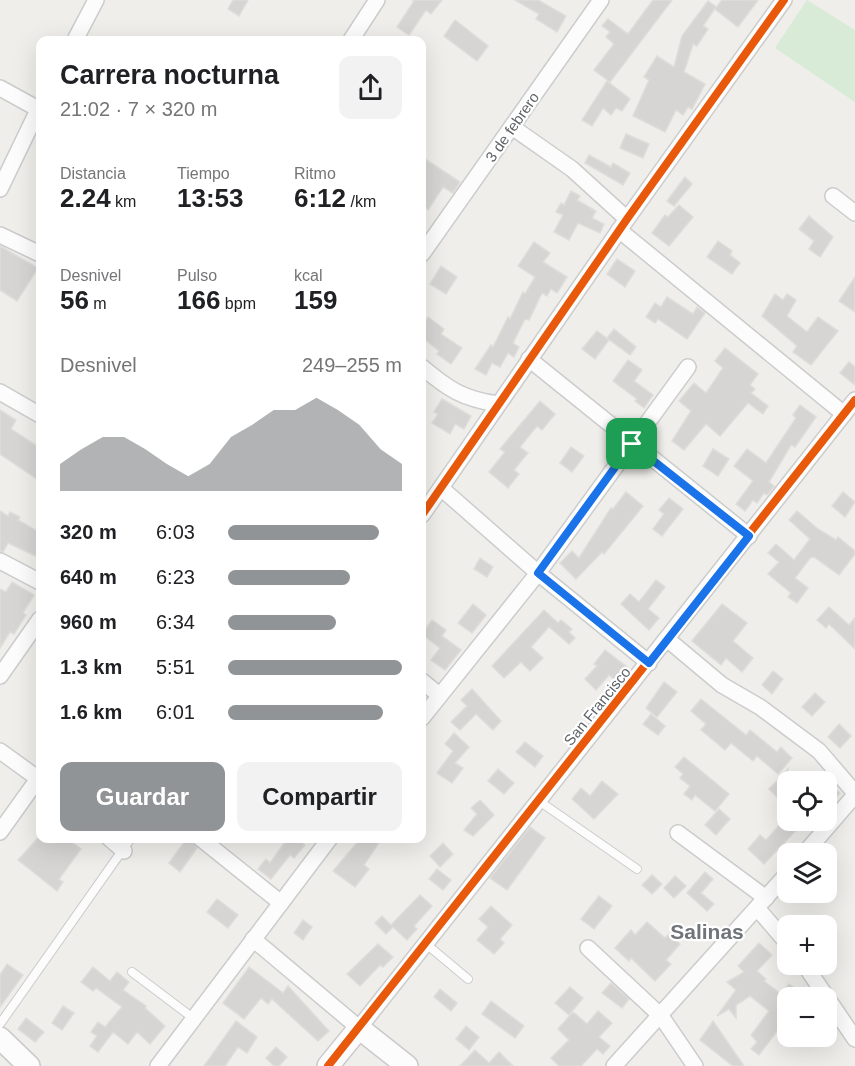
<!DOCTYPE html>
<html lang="es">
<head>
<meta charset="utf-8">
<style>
	:root { --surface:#fff; --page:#f2f2f2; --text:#202124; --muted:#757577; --accent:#919496 }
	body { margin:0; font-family:Helvetica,sans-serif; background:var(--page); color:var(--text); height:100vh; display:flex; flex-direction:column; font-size:22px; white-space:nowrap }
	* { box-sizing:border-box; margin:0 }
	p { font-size:20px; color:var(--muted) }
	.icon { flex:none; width:33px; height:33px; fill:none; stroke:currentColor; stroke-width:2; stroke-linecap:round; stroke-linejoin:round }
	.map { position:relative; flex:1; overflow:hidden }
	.sheet { position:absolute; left:36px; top:36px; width:390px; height:807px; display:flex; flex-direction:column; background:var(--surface); border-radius:12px; box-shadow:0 6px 24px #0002 }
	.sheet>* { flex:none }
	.controls { position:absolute; left:777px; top:771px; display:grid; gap:12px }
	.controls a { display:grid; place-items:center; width:60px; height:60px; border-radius:12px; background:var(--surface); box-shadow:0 6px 24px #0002; font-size:30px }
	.pin { position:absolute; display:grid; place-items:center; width:51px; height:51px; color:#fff; margin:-26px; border-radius:12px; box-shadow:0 3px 9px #0006 }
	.round { display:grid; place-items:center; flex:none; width:63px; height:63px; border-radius:12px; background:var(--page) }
	.summary { display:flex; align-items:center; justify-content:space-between; height:102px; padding:0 24px }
	h1 { font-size:27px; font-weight:600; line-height:45px }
	.metrics { display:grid; grid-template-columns:repeat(3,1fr); gap:9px; height:102px; padding:6px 24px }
	.metrics div { display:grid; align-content:center }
	.metrics b { font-size:26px; font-weight:600 }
	.metrics small { font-size:16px; font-weight:400 }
	.metrics p { font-size:16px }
	.chart { height:168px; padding:12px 24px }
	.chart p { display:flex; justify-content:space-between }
	.chart svg { width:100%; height:108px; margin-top:6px; fill:var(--accent); opacity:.7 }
	.action { display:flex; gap:12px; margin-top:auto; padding:12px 24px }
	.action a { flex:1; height:69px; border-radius:12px; background:var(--accent); color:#fff; font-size:24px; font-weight:600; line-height:69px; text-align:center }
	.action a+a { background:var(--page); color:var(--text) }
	ul { padding:0 24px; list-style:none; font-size:20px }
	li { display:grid; grid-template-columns:96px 72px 1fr; align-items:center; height:45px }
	li i { height:15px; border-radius:8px; background:var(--accent) }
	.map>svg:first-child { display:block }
	.green { fill:#d8ebd6 }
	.building { fill:#d6d5d3; stroke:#deddd9; stroke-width:1.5 }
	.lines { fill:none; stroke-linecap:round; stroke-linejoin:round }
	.lane-casing { stroke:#cbcccc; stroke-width:10 }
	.street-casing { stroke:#cbcccc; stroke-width:18 }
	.secondary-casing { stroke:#cacacb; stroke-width:24 }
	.lane { stroke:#fdfcfc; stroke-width:8 }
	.street { stroke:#fdfcfc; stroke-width:15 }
	.secondary { stroke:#fdfcfc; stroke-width:21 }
	.cycleway-casing { stroke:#fff; stroke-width:11 }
	.cycleway { stroke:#e8590c; stroke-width:8 }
	.route-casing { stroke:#fff; stroke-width:12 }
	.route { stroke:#1a73e8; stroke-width:8 }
	.labels { text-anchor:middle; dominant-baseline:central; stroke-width:4.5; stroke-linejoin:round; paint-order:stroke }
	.street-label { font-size:15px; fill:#5f6368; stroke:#fff }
	.district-label { font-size:21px; font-weight:bold; fill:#70757a; stroke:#fff }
</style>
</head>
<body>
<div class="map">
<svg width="855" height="1066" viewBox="0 0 855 1066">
	<rect width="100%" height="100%" fill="#efeeea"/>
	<path class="green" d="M807,0L855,30V102L775,48Z"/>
	<g class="building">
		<path d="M233,0H248L239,16L228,9Z"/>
		<path d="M412,0H442L431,14L426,10L409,35L397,27L414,1Z"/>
		<path d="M515,0H538L566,16L557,32L536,19L539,14Z"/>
		<path d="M653,0H672L610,82L594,70L614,44L606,37L610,32L602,26L608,19L628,34Z"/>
		<path d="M722,0H758L738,27L715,9Z"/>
		<path d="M708,1L716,7L703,26L708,29L697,46L693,44L684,72L705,84L692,109L688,107L683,115L676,110L665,132L633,116L649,80L644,77L657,56L674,67L682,36Z"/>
		<path d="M455,20L488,46L477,61L444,36Z"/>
		<path d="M607,81L630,99L622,111L616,108L611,115L603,108L592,126L582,120Z"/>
		<path d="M626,134L649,144L643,158L620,148Z"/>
		<path d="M589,155L611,167L613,163L630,173L623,185L585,163Z"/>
		<path d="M422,157L460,182L453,193L443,187L428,210L422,205Z"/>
		<path d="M685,177L692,184L674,206L667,201Z"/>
		<path d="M571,191L580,196L577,200L596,211L592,218L604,224L600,233L578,223L569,240L554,232L563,215L556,212L561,203L564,205Z"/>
		<path d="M679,205L693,217L669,246L652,233L665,215L668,217Z"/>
		<path d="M809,216L833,237L820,257L809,249L814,241L799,229Z"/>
		<path d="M718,241L732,251L730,255L740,263L732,274L707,257Z"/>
		<path d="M534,242L550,253L543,262L567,277L557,293L551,289L547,296L542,293L529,320L525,319L513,343L519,347L514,357L508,353L500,367L492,363L486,375L475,369L491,345L493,347L508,317L510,319L523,292L525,294L535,277L518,266Z"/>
		<path d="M0,246L38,268L17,301L0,290Z"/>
		<path d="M617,259L635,271L625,287L607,274Z"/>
		<path d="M441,266L457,277L446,294L430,284Z"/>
		<path d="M855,277V312L839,301Z"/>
		<path d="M775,294L783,300L787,294L796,300L787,316L807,332L818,317L838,331L811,365L793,352L797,346L762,316Z"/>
		<path d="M667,297L693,314L697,307L705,313L687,339L658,319L655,323L646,317L655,303L661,307Z"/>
		<path d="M428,317L444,329L441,334L462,348L451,364L437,354L439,351L422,337V326Z"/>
		<path d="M614,329L636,347L630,355L607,338Z"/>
		<path d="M597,331L609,340L595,359L582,349Z"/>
		<path d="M725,348L758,374L750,385L755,389L751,393L768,406L763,414L748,403L720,436L706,424L684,450L672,441L691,411L679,401L694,383L706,393L723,368L715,361Z"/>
		<path d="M628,360L642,370L634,381L653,395L644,408L635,401L637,399L613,381Z"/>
		<path d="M849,362L855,367V385L840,373Z"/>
		<path d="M442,399L471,416L464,429L455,424L450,434L432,423L438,414L434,412Z"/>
		<path d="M540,401L555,414L542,430L537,426L520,447L528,453L514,470L519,474L508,488L489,472L505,452L500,449Z"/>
		<path d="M800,405L816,417L795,447L791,445L769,482L774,486L767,495L764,493L757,503L753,500L745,511L736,504L753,481L734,466L747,449L766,463L796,418L793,415Z"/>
		<path d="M0,410L16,420L11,429L40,448V481L0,454Z"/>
		<path d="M571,447L584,456L572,472L560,463Z"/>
		<path d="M713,449L729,459L718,476L703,466Z"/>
		<path d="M626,492L643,506L604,554L602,552L576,579L560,563L572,551L579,558L611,508L613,509Z"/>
		<path d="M843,492L855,502L845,517L832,506Z"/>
		<path d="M669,498L683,509L662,536L653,529L664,514L659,510Z"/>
		<path d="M0,511L8,516L10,512L20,517L18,520L37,531L40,536V558L8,543L3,552L0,551Z"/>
		<path d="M797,511L818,529L836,540L838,537L855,551V554L839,575L814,557L810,558L795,578L808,588L797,603L788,597L791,593L768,574L779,562L768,553L776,544L794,560L810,539L789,520Z"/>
		<path d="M480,558L493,567L487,577L474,569Z"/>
		<path d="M656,580L665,587L648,609L659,618L649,630L621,604L630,594L639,602Z"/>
		<path d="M12,582L34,595L23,613L26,615L14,634L10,632L0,648V589L6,592Z"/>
		<path d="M473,604L486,615L472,633L458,623Z"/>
		<path d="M722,604L747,623L733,641L753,658L742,672L726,658L721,665L692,641Z"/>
		<path d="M829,607L849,625L855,618V649L829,624L826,628L817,620Z"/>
		<path d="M544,610L558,623L561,620L572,629L569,632L575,638L569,644L549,627L531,647L543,658L530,671L521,662L504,678L492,666Z"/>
		<path d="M432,620L446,630L442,636L461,650L445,670L431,660L440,648L422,634Z"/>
		<path d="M605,650L627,667L616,681L609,675L596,690L585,679L597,666L594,664Z"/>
		<path d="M773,671L783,679L772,694L762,685Z"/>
		<path d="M664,682L677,692L657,717L646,708Z"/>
		<path d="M472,689L501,721L493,730L476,714L460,730L451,722L467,706L461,700Z"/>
		<path d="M815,693L825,702L812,716L802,707Z"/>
		<path d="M701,699L746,735L750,730L777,752L781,747L792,758L778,774L757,756L753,761L731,743L725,750L701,730L706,724L691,711Z"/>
		<path d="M651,714L665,726L658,735L643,724Z"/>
		<path d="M839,724L851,736L840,748L828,737Z"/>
		<path d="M454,733L469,747L455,763L463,768L452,783L437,773L453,751L445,744Z"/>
		<path d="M525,742L543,756L535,767L516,752Z"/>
		<path d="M684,757L729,794L715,811L695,795L692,800L684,794L690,786L680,778L683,774L675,767Z"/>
		<path d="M498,769L514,783L504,794L488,781Z"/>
		<path d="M788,769V788L778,798L769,789Z"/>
		<path d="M602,781L618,794L594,819L572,799L581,788L590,796Z"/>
		<path d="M826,782L840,793L826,808Z"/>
		<path d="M480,800L494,815L473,836L464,830L477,814L471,808Z"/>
		<path d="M719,809L730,819L716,835L705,825Z"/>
		<path d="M784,820H806L764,864L748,849L760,835L766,840Z"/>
		<path d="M530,827L545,838L507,890L490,878Z"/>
		<path d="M38,838H66L81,849L59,879L63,882L57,891L18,860Z"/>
		<path d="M187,838H190L197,848L180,872L169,863Z"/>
		<path d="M288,838H296L305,845L294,858L290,855L271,879L258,869L266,859L270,863Z"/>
		<path d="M361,838H382L364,865L369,869L355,887L333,871Z"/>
		<path d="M443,843L453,854L440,867L430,856Z"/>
		<path d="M437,869L451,880L443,890L429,879Z"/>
		<path d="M705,872L713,879L701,893L714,904L707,911L687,893Z"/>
		<path d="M652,875L662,884L652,894L642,885Z"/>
		<path d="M675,876L686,886L674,898L664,888Z"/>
		<path d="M420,895L432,906L414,926L417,929L407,940L393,927L386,934L375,923L382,916L391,925Z"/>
		<path d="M599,896L612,906L594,929L581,919Z"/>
		<path d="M217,899L238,915L228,928L207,912Z"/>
		<path d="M491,906L512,925L500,939L504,943L494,954L477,940L488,927L479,919Z"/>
		<path d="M303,920L312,927L303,940L294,933Z"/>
		<path d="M647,922L665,938L669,934L680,944L666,960L671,964L655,981L631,958L629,961L615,948L631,930L635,935Z"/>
		<path d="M759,943L772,955L757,971L766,979L764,981L781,994L789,984L808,998H788V1017L759,1055L751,1049L757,1042L751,1035L769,1011L750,996L736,1005V1018L729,1009L717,1016L736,990L727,982L744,972L738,966Z"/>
		<path d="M378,944L393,957L383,967L380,965L360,986L347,974Z"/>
		<path d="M7,964L23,975L0,1007V975Z"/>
		<path d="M93,967L110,981L117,972L129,982L123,990L146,1006L145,1008L165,1026L150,1044L137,1032L128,1044L113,1032L98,1052L90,1046L97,1036L91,1032L98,1022L105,1027L122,1007L96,988L93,991L81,982Z"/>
		<path d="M249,967L283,993L288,986L329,1031L318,1041L272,999L268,1004L261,998L244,1019L223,1003Z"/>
		<path d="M611,983L629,999L622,1008L602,993Z"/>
		<path d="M570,987L583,998L569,1015L555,1003Z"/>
		<path d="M440,989L457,1003L451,1011L434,997Z"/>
		<path d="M491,1001L524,1026L515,1038L482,1014Z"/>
		<path d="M63,1006L74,1013L62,1030L52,1023Z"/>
		<path d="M598,1011L612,1023L599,1037L610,1046L603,1054L597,1049L581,1066H559L551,1058L569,1040L558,1029L573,1012L587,1024Z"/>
		<path d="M26,1018L44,1032L35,1042L18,1029Z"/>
		<path d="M236,1021L257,1037L247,1053L238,1047L225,1066H204Z"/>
		<path d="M713,1021L744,1066H733L700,1040Z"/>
		<path d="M466,1026L479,1037L469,1050L456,1039Z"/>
		<path d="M276,1047L287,1057L279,1066H274L266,1058Z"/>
		<path d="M475,1050L489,1063L499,1052L513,1066H460Z"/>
	</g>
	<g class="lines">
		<defs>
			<g id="lane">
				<path d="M539,801L637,869"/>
				<path d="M425,943L468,979"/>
				<path d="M132,972L193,1018"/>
				<path d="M0,1024L131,838"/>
			</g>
			<g id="street">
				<path d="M75,40L96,0"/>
				<path d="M351,40L377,0"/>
				<path d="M0,88L40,110"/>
				<path d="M512,127L572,169L627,219"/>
				<path d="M0,189L40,106"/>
				<path d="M833,196L855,213"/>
				<path d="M619,230L844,414"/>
				<path d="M0,235L40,254"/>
				<path d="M422,254L601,0"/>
				<path d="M529,359L749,536"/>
				<path d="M422,367C448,389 463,399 498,404"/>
				<path d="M0,392L40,415"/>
				<path d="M441,488L538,573L649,663"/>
				<path d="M422,515L627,219L784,0"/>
				<path d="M0,561L40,582"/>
				<path d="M667,639L722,685L760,707L819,751L855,793"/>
				<path d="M0,676L40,619"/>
				<path d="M422,681L439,695"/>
				<path d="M422,718L538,573L688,367"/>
				<path d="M0,751L40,780"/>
				<path d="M0,832L40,776"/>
				<path d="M678,833L766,898"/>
				<path d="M109,838L124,851"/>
				<path d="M200,838L281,903"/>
				<path d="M804,854L855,795"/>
				<path d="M757,908L788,944"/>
				<path d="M253,939L359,1028L855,400"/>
				<path d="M588,948L661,1016L695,1066"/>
				<path d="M804,964L855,1039"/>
				<path d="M158,1066L330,838"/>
				<path d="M614,1066L788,873"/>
			</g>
			<g id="secondary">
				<path d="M0,1038L29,1066"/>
				<path d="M328,1066L359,1028L407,1066"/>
			</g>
		</defs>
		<use href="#lane" class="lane-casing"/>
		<use href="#street" class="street-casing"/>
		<use href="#secondary" class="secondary-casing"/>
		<use href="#lane" class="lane"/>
		<use href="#street" class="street"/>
		<use href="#secondary" class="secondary"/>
		<defs>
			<g id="cycleway">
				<path d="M422,515L627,219L784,0"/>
				<path d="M328,1066L855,400"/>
			</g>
		</defs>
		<use href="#cycleway" class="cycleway-casing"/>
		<use href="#cycleway" class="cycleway"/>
	</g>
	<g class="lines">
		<defs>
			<path id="route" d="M632,444L749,536L649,663L538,573Z"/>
		</defs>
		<use href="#route" class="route-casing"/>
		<use href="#route" class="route"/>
	</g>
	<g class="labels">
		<g class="street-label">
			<text transform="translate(512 127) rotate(-55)">3 de febrero</text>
			<text transform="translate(597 706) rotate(-51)">San Francisco</text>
		</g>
		<g class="district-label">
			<text x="707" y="931">Salinas</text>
		</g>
	</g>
</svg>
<div class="controls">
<a><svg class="icon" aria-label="locate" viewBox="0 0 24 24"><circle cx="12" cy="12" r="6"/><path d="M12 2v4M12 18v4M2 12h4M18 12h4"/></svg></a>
<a><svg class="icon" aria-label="layers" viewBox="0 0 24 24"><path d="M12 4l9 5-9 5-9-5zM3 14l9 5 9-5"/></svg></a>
<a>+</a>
<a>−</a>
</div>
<div class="pin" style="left:632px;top:444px;background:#1e9e55"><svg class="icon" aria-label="arrive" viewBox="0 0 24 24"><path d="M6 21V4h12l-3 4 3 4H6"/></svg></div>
<section class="sheet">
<div class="summary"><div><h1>Carrera nocturna</h1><p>21:02 · 7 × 320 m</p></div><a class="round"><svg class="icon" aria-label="share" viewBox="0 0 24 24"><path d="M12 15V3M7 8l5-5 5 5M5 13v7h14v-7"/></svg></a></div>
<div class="metrics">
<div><p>Distancia</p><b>2.24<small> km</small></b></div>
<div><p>Tiempo</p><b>13:53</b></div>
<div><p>Ritmo</p><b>6:12<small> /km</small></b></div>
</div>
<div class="metrics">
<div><p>Desnivel</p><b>56<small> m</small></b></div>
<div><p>Pulso</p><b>166<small> bpm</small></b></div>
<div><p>kcal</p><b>159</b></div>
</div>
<div class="chart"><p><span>Desnivel</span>249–255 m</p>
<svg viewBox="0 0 160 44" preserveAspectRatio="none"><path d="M0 44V33L10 27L20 22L30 22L40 27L50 33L60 38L70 33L80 22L90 17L100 11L110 11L120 6L130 11L140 17L150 27L160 33V44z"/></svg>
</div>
<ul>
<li><b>320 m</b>6:03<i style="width:87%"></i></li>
<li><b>640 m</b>6:23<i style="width:70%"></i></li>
<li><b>960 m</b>6:34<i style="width:62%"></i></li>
<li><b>1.3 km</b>5:51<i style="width:100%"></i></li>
<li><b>1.6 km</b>6:01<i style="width:89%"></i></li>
</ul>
<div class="action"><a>Guardar</a><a>Compartir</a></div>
</section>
</div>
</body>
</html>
